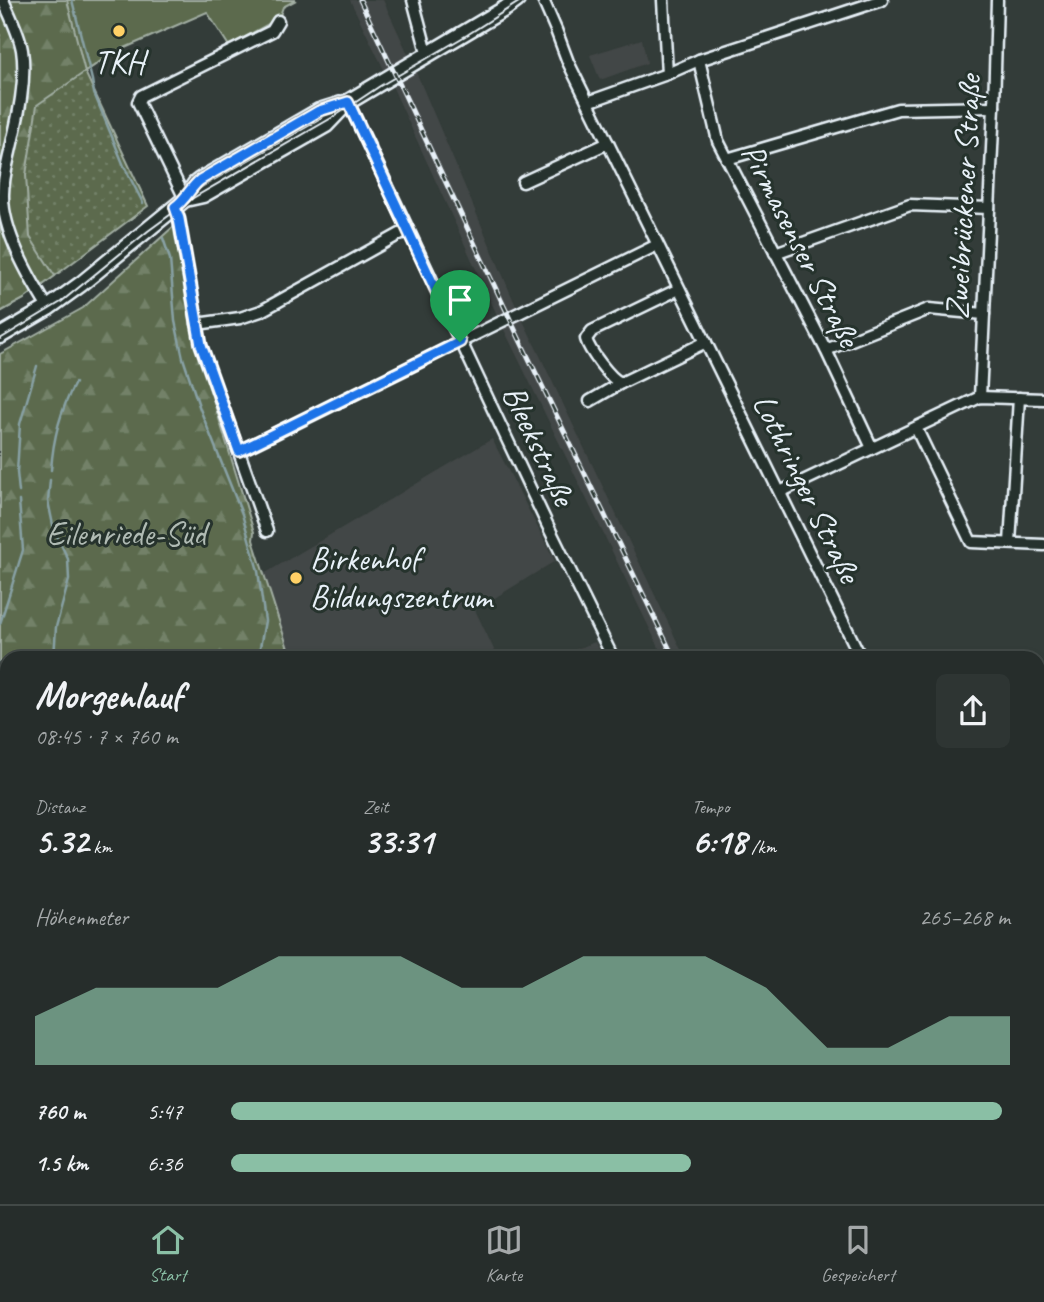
<!DOCTYPE html>
<html lang="de">
<head>
<meta charset="utf-8">
<style>
	:root { --surface:#262d2b; --page:#2e3533; --text:#f1f3f6; --muted:#a4a8a9; --line:#424947; --accent:#8abfa5 }
	body { margin:0; font-family:Caveat,sans-serif; background:var(--page); color:var(--text); height:100vh; display:flex; flex-direction:column; font-size:26px; white-space:nowrap }
	* { box-sizing:border-box; margin:0 }
	p { font-size:23px; color:var(--muted) }
	.icon { flex:none; width:38px; height:38px; fill:none; stroke:currentColor; stroke-width:2; stroke-linecap:round; stroke-linejoin:round }
	.map { position:relative; flex:1; overflow:hidden }
	.side { position:absolute; left:0px; top:651px; width:1045px; height:553px; display:flex; flex-direction:column; background:var(--surface); border-radius:21px 21px 0 0; box-shadow:0 4px 10px #0003,0 0 0 2px var(--line) }
	.side>* { flex:none }
	.pin { position:absolute; display:grid; place-items:center; width:60px; height:60px; color:#fff; margin:-72px -30px; border-radius:50% 50% 50% 0; rotate:-45deg; box-shadow:0 0 7px #0007 }
	.pin .icon { rotate:45deg }
	.round { display:grid; place-items:center; flex:none; width:74px; height:74px; border-radius:10px; background:var(--page) }
	.headline { display:flex; align-items:center; justify-content:space-between; height:119px; padding:0 35px }
	h1 { font-size:38px; font-weight:800; line-height:52px }
	.metrics { display:grid; grid-template-columns:repeat(3,1fr); gap:10px; height:119px; padding:7px 35px }
	.metrics div { display:grid; align-content:center }
	.metrics b { font-size:35px; font-weight:800 }
	.metrics small { font-size:19px; font-weight:400 }
	.metrics p { font-size:19px }
	.chart { height:196px; padding:14px 35px }
	.chart p { display:flex; justify-content:space-between }
	.chart svg { width:100%; height:126px; margin-top:7px; fill:var(--accent); opacity:.7 }
	ul { padding:0 35px; list-style:none; font-size:23px }
	li { display:grid; grid-template-columns:112px 84px 1fr; align-items:center; height:52px }
	li i { height:18px; border-radius:9px; background:var(--accent) }
	.tab-bar { display:flex; justify-content:space-around; align-items:center; height:98px; border-top:2px solid var(--line); background:var(--surface); font-size:19px; color:var(--muted) }
	.tab-bar a { display:grid; justify-items:center; gap:4px }
	.tab-bar .current { color:var(--accent) }
	.map>svg:first-child { display:block }
	.built { fill:#434747 }
	.green { fill:url(#green-dots); stroke:#a2aea3; stroke-width:2 }
	.forest { fill:url(#forest-firs); stroke:#a2aea3; stroke-width:2 }
	.pitch { fill:#5b6b4e; stroke:#a2aea3; stroke-width:2 }
	.lines { fill:none; stroke-linecap:round; stroke-linejoin:round }
	.stream { stroke:#88a1a5; stroke-width:2.5 }
	.minor-casing { stroke:#e8f1f8; stroke-width:15 }
	.secondary-casing { stroke:#e8f1f8; stroke-width:19 }
	.minor { stroke:#26332d; stroke-width:10 }
	.secondary { stroke:#26332d; stroke-width:14 }
	.tram { stroke:#e8f1f8; stroke-width:2 }
	.rail-casing { stroke:#e8f1f8; stroke-width:5 }
	.rail { stroke:#26332d; stroke-width:2.5; stroke-dasharray:8; stroke-linecap:butt }
	.route-casing { stroke:#fff; stroke-width:14 }
	.route { stroke:#1a73e8; stroke-width:9 }
	.poi-dot { fill:#ffd166; stroke:#26332d; stroke-width:2.5 }
	.labels { text-anchor:middle; dominant-baseline:central; stroke-width:6; stroke-linejoin:round; paint-order:stroke }
	.poi-label { font-size:33px; fill:#e8f1f8; stroke:#26332d }
	.street-label { font-size:33px; fill:#e8f1f8; stroke:#26332d }
	.park-label { font-size:33px; fill:#b0bbb4; stroke:#26332d }
</style>
</head>
<body>
<div class="map">
<svg width="1044" height="1204" viewBox="0 0 1044 1204">
	<defs>
		<pattern id="green-dots" width="8" height="8" patternUnits="userSpaceOnUse" patternTransform="scale(1.75)"><rect width="8" height="8" fill="#5b6b4e"/><path d="M2 2h.1M6 6h.1" fill="none" stroke="#738168" stroke-width="1.8" stroke-linecap="round"/></pattern>
		<pattern id="forest-firs" width="22" height="20" patternUnits="userSpaceOnUse" patternTransform="scale(1.75)"><rect width="22" height="20" fill="#5b6b4e"/><path d="M5 1l3.5 6h-7zM16 11l3.5 6h-7z" fill="#738168"/></pattern>
	</defs>
	<rect width="100%" height="100%" fill="#333c39"/>
	<filter id="ink" filterUnits="userSpaceOnUse"><feTurbulence type="fractalNoise" baseFrequency=".0143" numOctaves="2"/><feDisplacementMap in="SourceGraphic" scale="14" xChannelSelector="R" yChannelSelector="G"/><feConvolveMatrix kernelMatrix="1 2 1 2 8 2 1 2 1" color-interpolation-filters="sRGB"/></filter>
	<g filter="url(#ink)">
		<g class="built">
			<path d="M350,0H383L413,65L515,304L685,658H664L497,315L394,90Z"/>
			<path d="M642,39L647,63L600,80L590,55Z"/>
			<path d="M492,439L555,561L475,610L498,658H291L264,574Z"/>
			<path d="M595,642L603,658H560L574,650Z"/>
		</g>
		<g class="green">
			<path d="M0,0H67L85,72L148,206L24,299L0,312Z"/>
			<path d="M626,1197H988L994,1204H622Z"/>
		</g>
		<g class="forest">
			<path d="M0,0H86L111,54L37,105L26,175L30,237L55,276L24,299L0,312Z"/>
			<path d="M174,226L192,331L254,532L253,540L291,658H7V1197H624L622,1204H0V354L83,308Z"/>
		</g>
		<path class="pitch" d="M67,0H296L283,7L279,18L229,46L207,12L111,54L85,72Z"/>
		<g class="lines">
			<g class="stream">
				<path d="M72,0L92,80L94,93L124,166L143,203"/>
				<path d="M163,238L170,259L175,321L183,358L200,409L242,514L258,571L265,621L258,658"/>
				<path d="M51,470C53,439 60,411 75,383"/>
				<path d="M50,480L48,501L54,530L68,559L69,580L56,627L54,658"/>
				<path d="M19,492L17,472L20,424L37,366"/>
				<path d="M0,624L23,550L19,501"/>
				<path d="M0,663L7,714"/>
				<path d="M96,1197L97,1199"/>
				<path d="M139,1197L140,1204"/>
				<path d="M462,1204L463,1197"/>
			</g>
			<defs>
				<g id="minor">
					<path d="M3,0C10,16 19,33 22,50C27,82 17,121 10,152C7,165 3,180 3,194C2,231 29,277 48,308"/>
					<path d="M413,0L428,56"/>
					<path d="M543,0L556,30L568,62L861,658"/>
					<path d="M663,0L667,74"/>
					<path d="M699,60L718,141L826,350L872,448"/>
					<path d="M348,102L547,524L613,658"/>
					<path d="M588,102L667,74L699,60L882,0"/>
					<path d="M727,159L898,109L994,107"/>
					<path d="M523,182L608,143"/>
					<path d="M185,199L138,102L141,96L272,31L278,21"/>
					<path d="M175,207L179,219L201,345L267,531"/>
					<path d="M775,253L910,205L989,208"/>
					<path d="M197,324L240,318L261,311L407,230"/>
					<path d="M826,350L929,309L984,314"/>
					<path d="M621,383C610,379 589,350 586,339L592,331L679,289"/>
					<path d="M980,397L994,107L997,0"/>
					<path d="M590,401L621,383L706,342"/>
					<path d="M916,428L971,542L1044,545"/>
					<path d="M239,451L657,245"/>
					<path d="M780,492L980,397L1044,399"/>
					<path d="M1010,543L1019,398"/>
				</g>
				<g id="secondary">
					<path d="M185,199L203,195L326,125L347,103"/>
					<path d="M0,336L48,308L81,284L185,199L195,184L200,180L319,111L348,102L368,90L506,8L517,0"/>
				</g>
			</defs>
			<use href="#minor" class="minor-casing"/>
			<use href="#secondary" class="secondary-casing"/>
			<use href="#minor" class="minor"/>
			<use href="#secondary" class="secondary"/>
			<path class="tram" d="M0,339L61,302L148,231L193,198L335,116L380,86L467,35L522,0"/>
			<defs>
				<g id="rail">
					<path d="M360,0L519,338L674,658"/>
					<path d="M999,1197L1006,1204"/>
				</g>
			</defs>
			<use href="#rail" class="rail-casing"/>
			<use href="#rail" class="rail"/>
		</g>
	</g>
	<g class="lines" filter="url(#ink)">
		<defs>
			<path id="route" d="M348,102L460,342L239,451L201,345L179,219L175,207C186,199 190,188 200,180L319,111Z"/>
		</defs>
		<use href="#route" class="route-casing"/>
		<use href="#route" class="route"/>
	</g>
	<g class="poi-dot">
		<circle cx="119" cy="31" r="7"/>
		<circle cx="296" cy="578" r="7"/>
	</g>
	<g class="labels">
		<g class="poi-label">
			<text x="119" y="62">TKH</text>
			<text x="310" y="559" text-anchor="start">Birkenhof<tspan x="310" dy="38">Bildungszentrum</tspan></text>
		</g>
		<g class="street-label">
			<text transform="translate(963 197) rotate(-87)">Zweibrückener Straße</text>
			<text transform="translate(801 245) rotate(63)">Pirmasenser Straße</text>
			<text transform="translate(539 445) rotate(65)">Bleekstraße</text>
			<text transform="translate(807 488) rotate(64)">Lothringer Straße</text>
		</g>
		<g class="park-label">
			<text x="126" y="534">Eilenriede-Süd</text>
		</g>
	</g>
</svg>
<div class="pin" style="left:460px;top:342px;background:#1e9e55"><svg class="icon" aria-label="arrive" viewBox="0 0 24 24"><path d="M6 21V4h12l-3 4 3 4H6"/></svg></div>
<section class="side">
<div class="headline"><div><h1>Morgenlauf</h1><p>08:45 · 7 × 760 m</p></div><a class="round"><svg class="icon" aria-label="share" viewBox="0 0 24 24"><path d="M12 15V3M7 8l5-5 5 5M5 13v7h14v-7"/></svg></a></div>
<div class="metrics">
<div><p>Distanz</p><b>5.32<small> km</small></b></div>
<div><p>Zeit</p><b>33:31</b></div>
<div><p>Tempo</p><b>6:18<small> /km</small></b></div>
</div>
<div class="chart"><p><span>Höhenmeter</span>265–268 m</p>
<svg viewBox="0 0 160 44" preserveAspectRatio="none"><path d="M0 44V27L10 17L20 17L30 17L40 6L50 6L60 6L70 17L80 17L90 6L100 6L110 6L120 17L130 38L140 38L150 27L160 27V44z"/></svg>
</div>
<ul>
<li><b>760 m</b>5:47<i style="width:99%"></i></li>
<li><b>1.5 km</b>6:36<i style="width:59%"></i></li>
</ul>
</section>
</div>
<nav class="tab-bar">
<a class="current"><svg class="icon" aria-label="home" viewBox="0 0 24 24"><path d="M3 11l9-7 9 7M6 9v11h12V9"/></svg>Start</a>
<a><svg class="icon" aria-label="map" viewBox="0 0 24 24"><path d="M3 6l6-2 6 2 6-2v14l-6 2-6-2-6 2zM9 4v14M15 6v14"/></svg>Karte</a>
<a><svg class="icon" aria-label="saved" viewBox="0 0 24 24"><path d="M7 4h10v16l-5-4-5 4z"/></svg>Gespeichert</a>
</nav>
</body>
</html>
